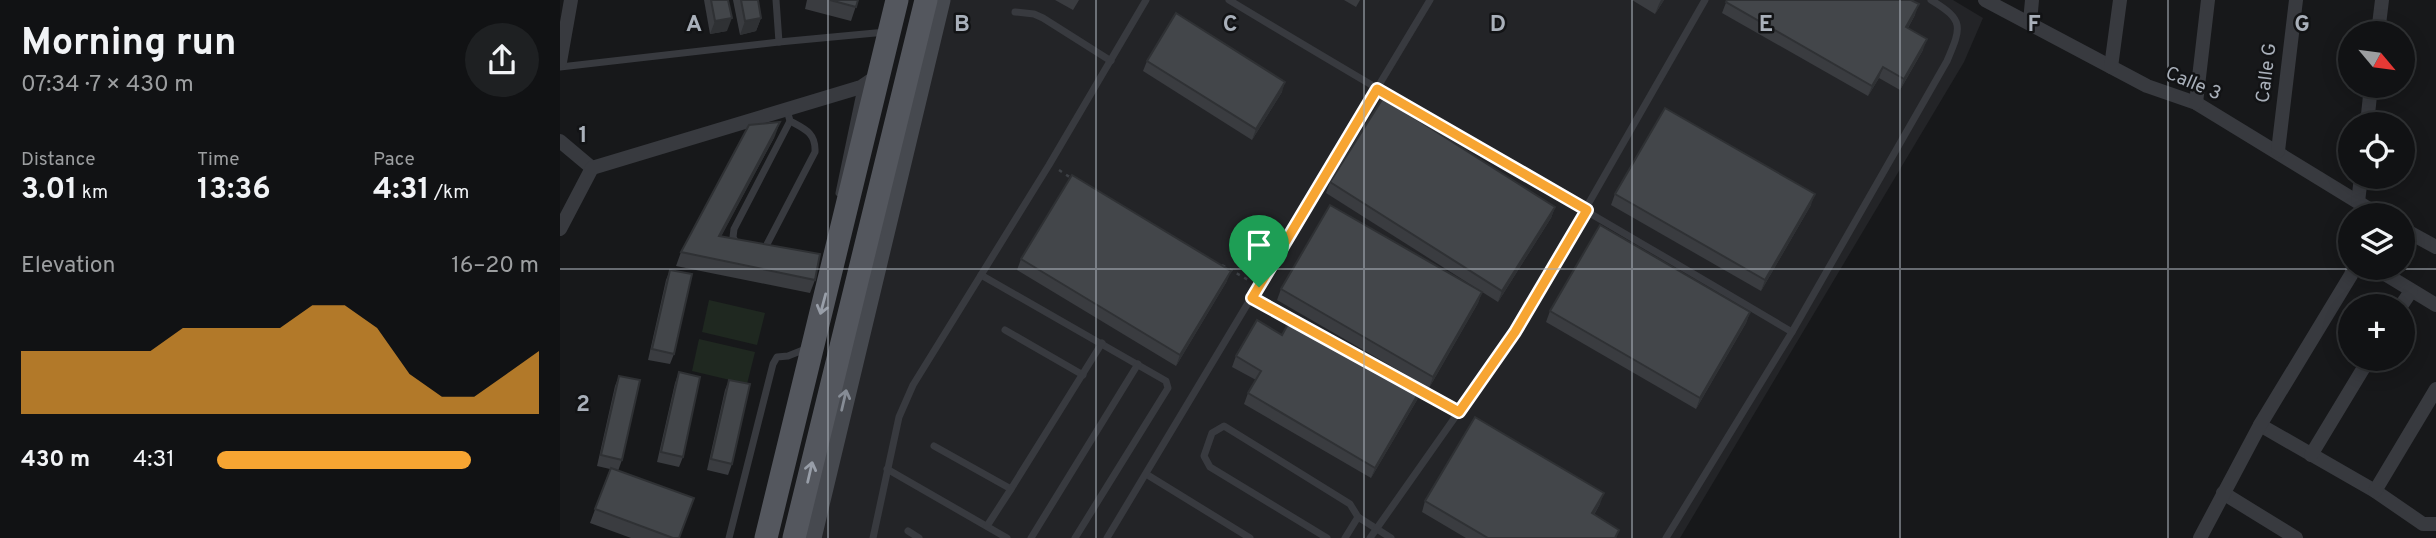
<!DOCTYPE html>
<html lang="en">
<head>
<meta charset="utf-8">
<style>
	:root { --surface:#111214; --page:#1e2022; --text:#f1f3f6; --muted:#9c9ea0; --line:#303234; --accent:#f7a532 }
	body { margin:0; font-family:Overpass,sans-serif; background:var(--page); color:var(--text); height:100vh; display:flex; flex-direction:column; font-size:26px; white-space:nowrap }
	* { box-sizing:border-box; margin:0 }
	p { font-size:23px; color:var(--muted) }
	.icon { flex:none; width:38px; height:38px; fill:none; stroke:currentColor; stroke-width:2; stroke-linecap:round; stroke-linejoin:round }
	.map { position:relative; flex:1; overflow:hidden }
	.drawer { display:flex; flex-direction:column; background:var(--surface); width:560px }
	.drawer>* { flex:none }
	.needle { width:46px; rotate:119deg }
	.buttons { position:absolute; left:1778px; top:21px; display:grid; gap:14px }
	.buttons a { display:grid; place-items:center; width:77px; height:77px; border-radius:50%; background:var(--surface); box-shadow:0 4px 18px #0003,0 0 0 2px var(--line); font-size:35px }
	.pin { position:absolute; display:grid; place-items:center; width:60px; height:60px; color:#fff; margin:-72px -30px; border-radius:50% 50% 50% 0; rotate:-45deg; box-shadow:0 0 7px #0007 }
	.pin .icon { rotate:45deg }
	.round { display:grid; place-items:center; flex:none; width:74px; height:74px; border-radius:37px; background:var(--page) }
	.headline { display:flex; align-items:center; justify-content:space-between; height:119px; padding:0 21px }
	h1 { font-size:38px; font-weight:700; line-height:52px }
	.metrics { display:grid; grid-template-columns:repeat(3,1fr); gap:10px; height:119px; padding:7px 21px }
	.metrics div { display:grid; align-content:center }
	.metrics b { font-size:30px; font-weight:700 }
	.metrics small { font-size:19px; font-weight:400 }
	.metrics p { font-size:19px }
	.chart { height:196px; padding:14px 21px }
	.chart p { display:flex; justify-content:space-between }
	.chart svg { width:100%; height:126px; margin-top:7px; fill:var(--accent); opacity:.7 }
	ul { padding:0 21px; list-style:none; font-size:23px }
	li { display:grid; grid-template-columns:112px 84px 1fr; align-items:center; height:52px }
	li i { height:18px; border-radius:9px; background:var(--accent) }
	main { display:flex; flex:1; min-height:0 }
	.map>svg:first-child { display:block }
	.built { fill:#232427 }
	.green { fill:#1f2820 }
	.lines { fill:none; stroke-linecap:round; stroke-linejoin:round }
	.path { stroke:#3e4146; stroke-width:2.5; stroke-dasharray:3.5 5; stroke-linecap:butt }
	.lane { stroke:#383a3f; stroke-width:7 }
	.street { stroke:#383a3f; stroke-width:14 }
	.secondary { stroke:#46494f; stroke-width:21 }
	.primary { stroke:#54575e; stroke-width:23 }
	.wall { fill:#3a3c40 }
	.shaded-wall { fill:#2f3134 }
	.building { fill:#43464a; stroke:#2f3134; stroke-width:2 }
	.oneway { stroke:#989ea8 }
	.oneway2 { stroke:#868c95 }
	.route-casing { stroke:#fff; stroke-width:14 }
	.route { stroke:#f7a532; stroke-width:9 }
	.grid { fill:none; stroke:#a9b0ba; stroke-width:2; stroke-opacity:0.55 }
	.labels { text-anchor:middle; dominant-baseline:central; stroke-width:5; stroke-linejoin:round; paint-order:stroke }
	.street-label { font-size:19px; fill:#a9b0ba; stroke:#121315 }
	.grid-label { font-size:23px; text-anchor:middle; font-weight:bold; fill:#a9b0ba; stroke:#121315; stroke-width:5; stroke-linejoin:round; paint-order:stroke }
</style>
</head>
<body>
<main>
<section class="drawer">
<div class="headline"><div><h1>Morning run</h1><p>07:34 · 7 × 430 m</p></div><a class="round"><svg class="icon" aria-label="share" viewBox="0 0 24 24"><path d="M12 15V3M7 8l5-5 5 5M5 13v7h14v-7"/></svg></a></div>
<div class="metrics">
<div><p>Distance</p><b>3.01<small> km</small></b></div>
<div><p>Time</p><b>13:36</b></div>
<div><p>Pace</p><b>4:31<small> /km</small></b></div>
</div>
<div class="chart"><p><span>Elevation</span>16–20 m</p>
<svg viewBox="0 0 160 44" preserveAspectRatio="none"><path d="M0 44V22L10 22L20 22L30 22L40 22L50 14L60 14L70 14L80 14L90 6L100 6L110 14L120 30L130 38L140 38L150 30L160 22V44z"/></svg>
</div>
<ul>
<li><b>430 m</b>4:31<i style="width:79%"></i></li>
</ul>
</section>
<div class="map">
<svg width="1876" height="538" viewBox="0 0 1876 538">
	<rect width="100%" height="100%" fill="#17181a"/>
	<path class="built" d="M369,0H1393L1423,18L1404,62L1120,538H238Z"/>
	<g class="green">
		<path d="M149,300L205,313L197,345L142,332Z"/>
		<path d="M139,339L195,352L187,384L132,371Z"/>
	</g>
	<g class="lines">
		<g class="path">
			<path d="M499,170L511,178"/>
			<path d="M662,265L690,281"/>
			<path d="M700,302L734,321"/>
			<path d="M859,390L890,407"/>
		</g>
		<g class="lane">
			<path d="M216,0L219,42"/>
			<path d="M669,0C856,113 1045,221 1232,332"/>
			<path d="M455,12L474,14L483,18L551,61"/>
			<path d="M0,67L219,42L326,32"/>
			<path d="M279,193L301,88"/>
			<path d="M177,245L173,237L174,229L230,121L227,110"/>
			<path d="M203,252L255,152C256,133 245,129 230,121"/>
			<path d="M421,275L606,381L608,388L515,538"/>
			<path d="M445,330L523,375"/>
			<path d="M374,446L451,489L542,343"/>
			<path d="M327,469L447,538"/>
			<path d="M586,474L690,538"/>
			<path d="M427,526L451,489"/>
			<path d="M348,531L359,538"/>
			<path d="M169,538L213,364L217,357L228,356L248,348"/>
			<path d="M313,538L339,417L353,385L489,165L586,0"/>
			<path d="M471,538L578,364"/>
			<path d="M547,538L870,0"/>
			<path d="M767,538L650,467L644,456L652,433L664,426L790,504L798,517L831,538"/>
			<path d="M785,538L798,517"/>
			<path d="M810,538L955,332L1145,0"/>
			<path d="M1106,538L1232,332L1387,61C1402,26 1404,20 1371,0"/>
		</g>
		<g class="street">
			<path d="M1425,0L1587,86L1636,103L1819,215"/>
			<path d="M1470,22L1472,0"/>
			<path d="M1818,33L1822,0"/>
			<path d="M0,62L11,0"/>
			<path d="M1551,67L1560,0"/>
			<path d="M1636,103L1648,0"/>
			<path d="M1807,124L1811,86"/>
			<path d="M0,141L32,168"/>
			<path d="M1718,151L1736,0"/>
			<path d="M1798,202L1801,177"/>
			<path d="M0,229L32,168L301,87L320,74"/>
			<path d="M1843,229L1876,247"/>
			<path d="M1815,268L1876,305"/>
			<path d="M1841,306L1851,291"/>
			<path d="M1700,425L1815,491L1863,524H1876"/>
			<path d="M1751,455L1809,359"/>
			<path d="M1815,491L1876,389"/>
			<path d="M1663,493L1736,538"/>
			<path d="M1640,538L1700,425L1791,275L1793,268"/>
		</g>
		<path class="secondary" d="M251,538L380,0"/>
		<g class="primary">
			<path d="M206,538L337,0"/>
			<path d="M234,538L366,0"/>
		</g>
	</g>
	<g class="wall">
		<path d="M144,0H168L167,31L150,34Z"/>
		<path d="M173,0H198L201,18L196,31L180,35Z"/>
		<path d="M247,0H298L291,21L245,9Z"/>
		<path d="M495,0H519L513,10Z"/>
		<path d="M784,0H800L796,7Z"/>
		<path d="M1072,0H1104L1095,14Z"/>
		<path d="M1167,0L1355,15L1348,28L1363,50L1340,90L1319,78L1308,96L1162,13Z"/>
		<path d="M587,61L722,92L692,140L583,71Z"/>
		<path d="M215,136L161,236L255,280L250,293L116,266L121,252Z"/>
		<path d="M770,182L995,207L991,218L938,302L766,193Z"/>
		<path d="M1055,194L1251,205L1201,291L1051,205Z"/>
		<path d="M461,259L667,281L616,366L457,270Z"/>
		<path d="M110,270L114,354L110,364L88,360L106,280Z"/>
		<path d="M721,289L922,292L918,303L869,388L717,300Z"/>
		<path d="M990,311L1190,312L1186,323L1136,409L986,322Z"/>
		<path d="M722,335L861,389L857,400L811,478L684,404L688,393L696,380L672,367L676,356Z"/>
		<path d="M119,372L123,457L119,467L97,462L115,383Z"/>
		<path d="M59,376L62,460L58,471L119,538H71L30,523L50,469L37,466L55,386Z"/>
		<path d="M169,380L172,464L168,475L147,470L165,390Z"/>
		<path d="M865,501L1040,504L1034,515L1059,530L1056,538H906L862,512Z"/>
	</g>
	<g class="shaded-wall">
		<path d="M1101,0H1104L1095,14L1099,4Z"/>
		<path d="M1359,4L1355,15L1342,38L1346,27Z"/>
		<path d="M172,18L167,31L150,34L155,21Z"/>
		<path d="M201,18L196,31L180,35L185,21Z"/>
		<path d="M1367,39L1363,50L1340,90L1344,79Z"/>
		<path d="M1323,67L1319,78L1308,96L1312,86Z"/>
		<path d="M725,82L722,92L692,140L696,129Z"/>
		<path d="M220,122L215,136L154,250L159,236Z"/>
		<path d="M1255,194L1251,205L1201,291L1205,280Z"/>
		<path d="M995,207L991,218L938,302L942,291Z"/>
		<path d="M671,271L667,281L616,366L620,355Z"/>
		<path d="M922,292L918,303L869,388L873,377Z"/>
		<path d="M1190,312L1186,323L1136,409L1140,398Z"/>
		<path d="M861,389L857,400L811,478L815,468Z"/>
		<path d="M1044,493L1040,504L1028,524L1032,513Z"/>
	</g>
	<g class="building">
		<path d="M151,0H168L172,18L155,21Z"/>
		<path d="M181,0H198L201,18L185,21Z"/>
		<path d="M270,0H298L296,7Z"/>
		<path d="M1167,0H1351L1359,4L1346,27L1367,39L1344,79L1323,67L1312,86L1166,2Z"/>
		<path d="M616,13L725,82L696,129L587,61Z"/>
		<path d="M823,98L995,207L942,291L770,182Z"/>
		<path d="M1105,108L1255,194L1205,280L1055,194Z"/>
		<path d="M220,122L159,236L260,254L255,280L121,252L189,125Z"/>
		<path d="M512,175L671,271L620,355L461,259Z"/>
		<path d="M770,205L922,292L873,377L721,289Z"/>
		<path d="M1040,225L1190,312L1140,398L990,311Z"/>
		<path d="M110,270L132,274L114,354L92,349Z"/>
		<path d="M733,315L861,389L815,468L688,393L701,371L676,356L697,320L722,335Z"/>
		<path d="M119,372L140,377L123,457L101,452Z"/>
		<path d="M59,376L80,380L62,460L41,455Z"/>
		<path d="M169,380L190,384L172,464L151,459Z"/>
		<path d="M915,417L1044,493L1032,513L1059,530L1055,538H928L865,501Z"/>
		<path d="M51,468L134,498L119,538H113L35,509Z"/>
	</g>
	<defs><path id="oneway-shaft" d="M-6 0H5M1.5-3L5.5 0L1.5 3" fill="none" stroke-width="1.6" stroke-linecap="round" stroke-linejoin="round" transform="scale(1.75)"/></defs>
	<g class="oneway">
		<use href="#oneway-shaft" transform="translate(263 304) rotate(105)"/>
		<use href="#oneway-shaft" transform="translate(250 472) rotate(-77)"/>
	</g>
	<use class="oneway2" href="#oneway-shaft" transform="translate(284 400) rotate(-77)"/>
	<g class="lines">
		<defs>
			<path id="route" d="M817,89L1027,210L955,332L899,412L692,298Z"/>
		</defs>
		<use href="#route" class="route-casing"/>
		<use href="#route" class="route"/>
	</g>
	<path class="grid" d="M268,0V538M536,0V538M804,0V538M1072,0V538M1340,0V538M1608,0V538M0,269H1876"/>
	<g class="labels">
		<g class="street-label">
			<text transform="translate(1707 73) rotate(-83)">Calle G</text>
			<text transform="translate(1633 84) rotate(23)">Calle 3</text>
		</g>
	</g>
	<g class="grid-label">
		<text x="134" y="31">A</text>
		<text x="402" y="31">B</text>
		<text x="670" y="31">C</text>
		<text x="938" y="31">D</text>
		<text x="1206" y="31">E</text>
		<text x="1474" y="31">F</text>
		<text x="1742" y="31">G</text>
		<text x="23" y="142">1</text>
		<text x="23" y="411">2</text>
	</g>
</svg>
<div class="buttons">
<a><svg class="needle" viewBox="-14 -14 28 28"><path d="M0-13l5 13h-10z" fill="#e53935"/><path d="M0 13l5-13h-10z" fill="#9c9ea0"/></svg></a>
<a><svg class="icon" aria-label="locate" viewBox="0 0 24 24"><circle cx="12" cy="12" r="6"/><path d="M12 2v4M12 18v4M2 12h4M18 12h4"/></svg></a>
<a><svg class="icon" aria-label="layers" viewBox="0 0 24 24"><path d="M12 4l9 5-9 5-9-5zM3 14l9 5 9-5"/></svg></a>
<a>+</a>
</div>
<div class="pin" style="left:699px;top:287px;background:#1e9e55"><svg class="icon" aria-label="arrive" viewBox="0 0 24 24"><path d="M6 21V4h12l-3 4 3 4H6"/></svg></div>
</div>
</main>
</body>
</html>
